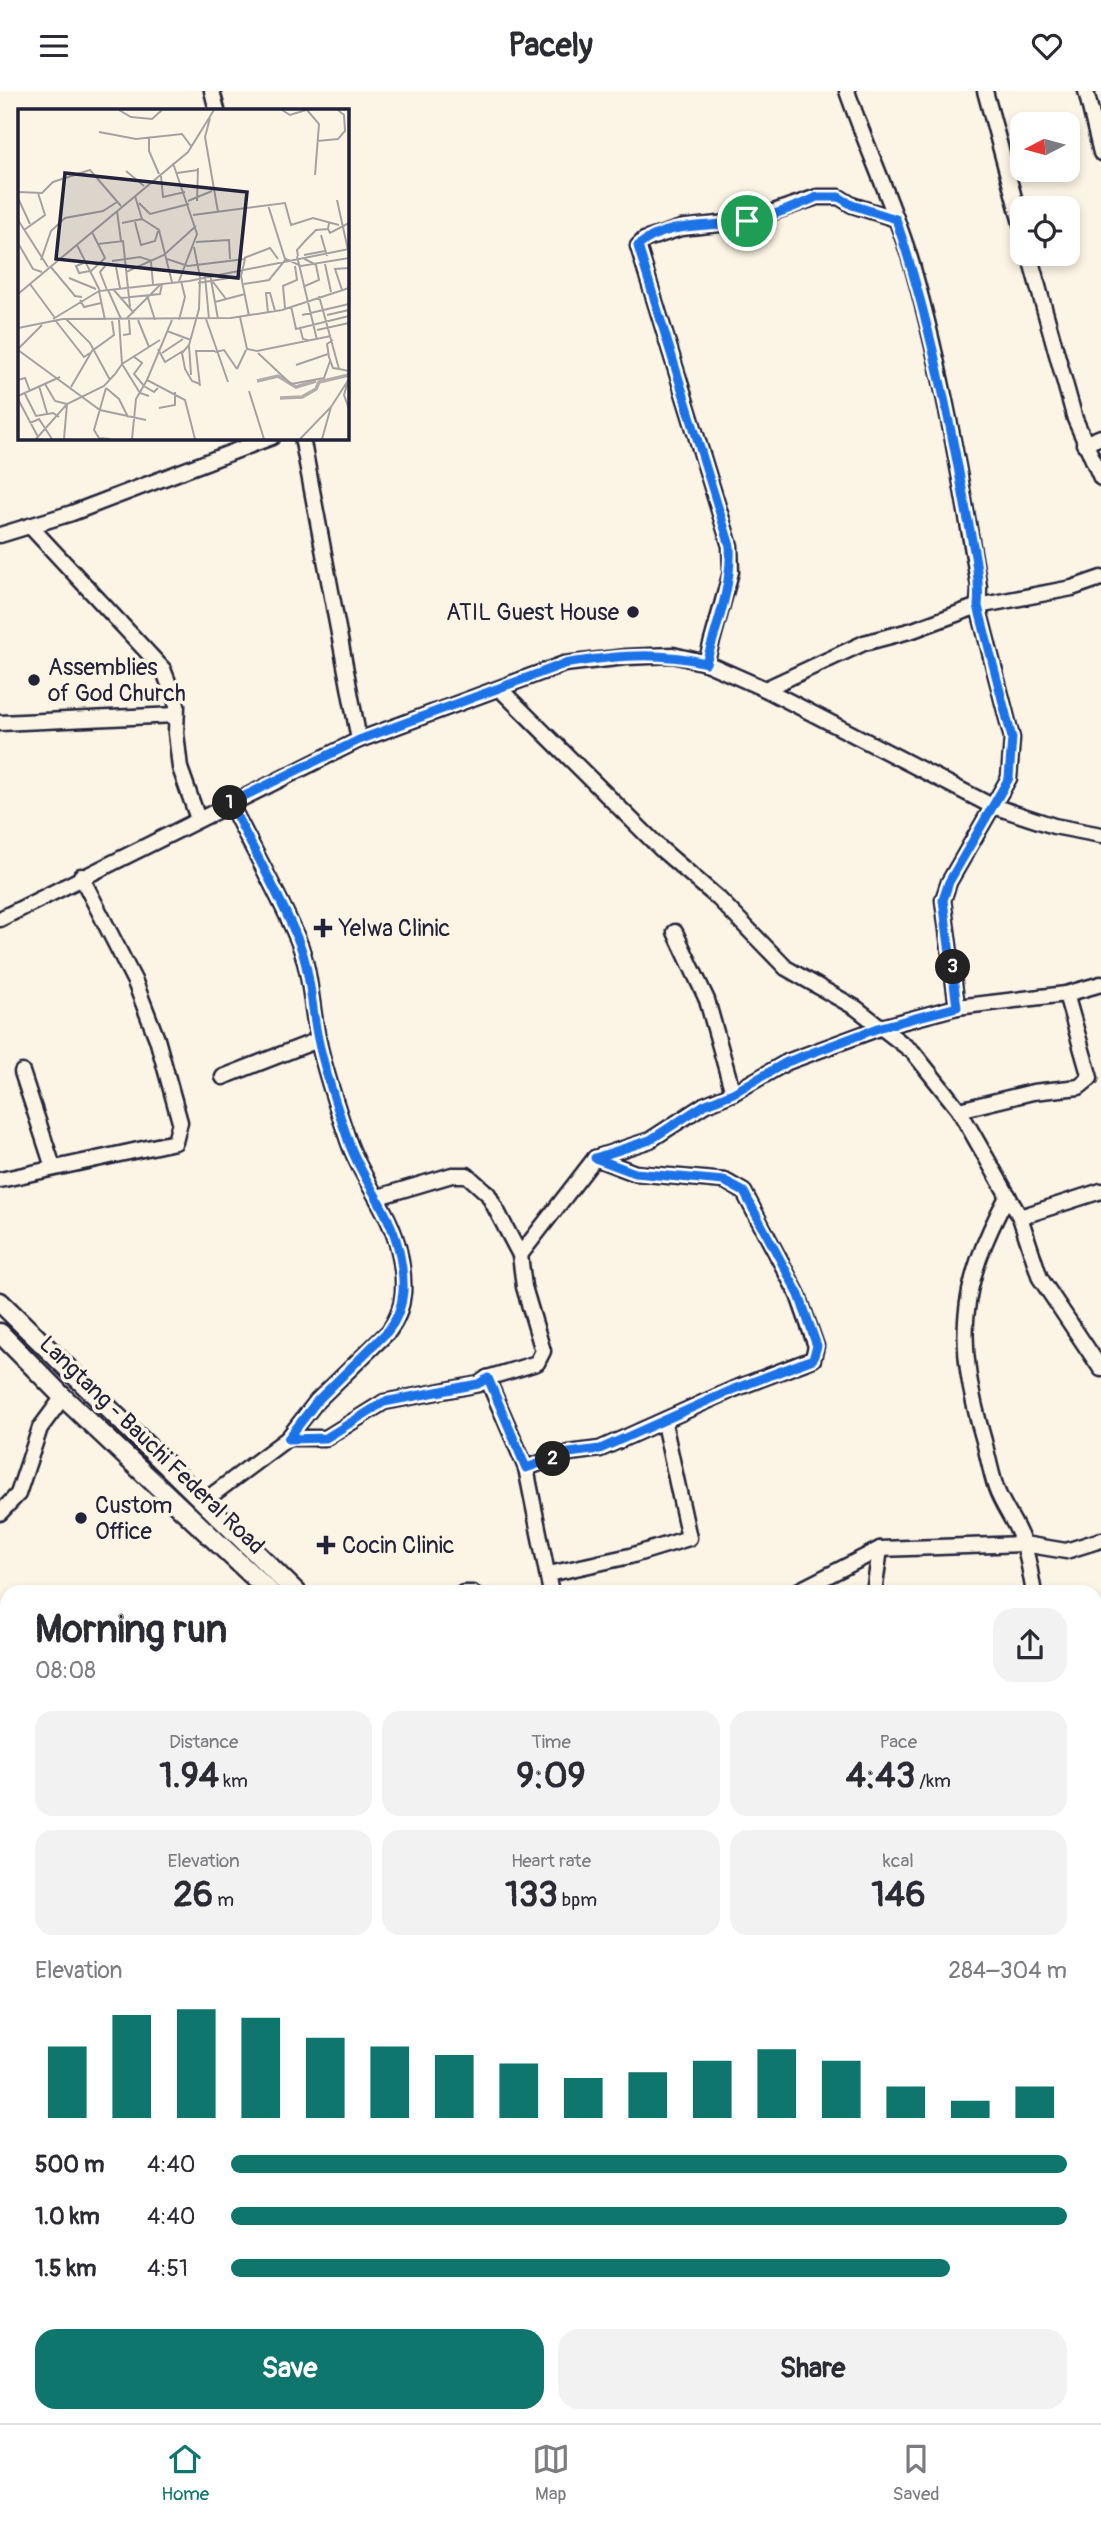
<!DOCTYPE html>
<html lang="en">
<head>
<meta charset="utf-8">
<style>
	:root { --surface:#fff; --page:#f2f2f3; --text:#2b2b33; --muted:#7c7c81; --line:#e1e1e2; --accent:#0f766e }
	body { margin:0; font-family:Pangolin,sans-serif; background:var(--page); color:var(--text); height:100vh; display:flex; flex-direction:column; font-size:26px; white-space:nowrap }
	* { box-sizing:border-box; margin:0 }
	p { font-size:23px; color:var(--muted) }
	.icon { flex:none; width:38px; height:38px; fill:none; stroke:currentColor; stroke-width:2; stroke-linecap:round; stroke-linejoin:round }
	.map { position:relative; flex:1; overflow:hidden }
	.side { position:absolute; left:0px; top:1494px; width:1102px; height:838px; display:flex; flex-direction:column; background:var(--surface); border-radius:21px 21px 0 0; box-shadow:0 4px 10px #0003 }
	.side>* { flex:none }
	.needle { width:46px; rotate:264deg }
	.buttons { position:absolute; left:1010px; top:21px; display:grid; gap:14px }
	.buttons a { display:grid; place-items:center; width:70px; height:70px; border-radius:14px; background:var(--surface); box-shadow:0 4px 10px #0003; font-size:35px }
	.pin { position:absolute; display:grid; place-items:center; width:60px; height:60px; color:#fff; margin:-30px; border:4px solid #fff; border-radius:50%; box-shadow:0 2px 7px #0007 }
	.km { position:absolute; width:35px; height:35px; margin:-18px; border-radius:50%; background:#222; color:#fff; font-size:19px; line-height:35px; text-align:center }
	.round { display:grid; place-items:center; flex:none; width:74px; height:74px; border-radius:21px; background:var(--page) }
	.head { display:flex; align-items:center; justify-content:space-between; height:119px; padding:0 35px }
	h1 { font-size:38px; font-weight:700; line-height:52px }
	.figures { display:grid; grid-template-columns:repeat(3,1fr); gap:10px; height:119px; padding:7px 35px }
	.figures div { display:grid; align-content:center; border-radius:18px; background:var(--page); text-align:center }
	.figures b { font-size:35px; font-weight:700 }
	.figures small { font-size:19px; font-weight:400 }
	.figures p { font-size:19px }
	.chart { height:196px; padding:14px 35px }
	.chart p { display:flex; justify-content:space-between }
	.chart svg { width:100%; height:126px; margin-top:7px; stroke:var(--accent); stroke-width:6 }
	.action { display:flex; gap:14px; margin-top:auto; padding:14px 35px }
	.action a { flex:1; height:80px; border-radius:21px; background:var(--accent); color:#fff; font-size:28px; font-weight:700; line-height:80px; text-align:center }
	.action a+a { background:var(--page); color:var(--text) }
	ul { padding:0 35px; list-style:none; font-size:23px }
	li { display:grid; grid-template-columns:112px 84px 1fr; align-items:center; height:52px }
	li i { height:18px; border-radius:9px; background:var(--accent) }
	header { display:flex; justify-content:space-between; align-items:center; height:91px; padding:0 35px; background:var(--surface); font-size:32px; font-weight:700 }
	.dock { display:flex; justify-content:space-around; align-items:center; height:98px; border-top:2px solid var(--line); background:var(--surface); font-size:19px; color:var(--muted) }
	.dock a { display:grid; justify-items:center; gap:4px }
	.dock .selected { color:var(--accent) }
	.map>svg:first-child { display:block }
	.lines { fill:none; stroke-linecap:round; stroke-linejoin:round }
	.minor-casing { stroke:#22223b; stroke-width:19 }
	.major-casing { stroke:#22223b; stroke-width:23 }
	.minor { stroke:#fcf5e5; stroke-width:14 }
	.major { stroke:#fcf5e5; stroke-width:18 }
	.route-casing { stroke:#fff; stroke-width:14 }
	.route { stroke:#1a73e8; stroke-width:9 }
	.poi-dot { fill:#22223b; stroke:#fcf5e5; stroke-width:2.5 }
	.labels { text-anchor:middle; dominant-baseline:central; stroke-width:7; stroke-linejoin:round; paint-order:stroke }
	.poi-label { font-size:23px; fill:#22223b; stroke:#fcf5e5; text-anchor:start }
	.street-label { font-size:23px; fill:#22223b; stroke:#fcf5e5 }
	.inset-river { fill:none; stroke:#b2adab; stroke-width:3.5 }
	.inset-road { fill:none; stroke:#a5a1a1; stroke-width:2 }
	.view { fill:#22223b; fill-opacity:0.15; stroke:#22223b; stroke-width:3.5 }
	.inset-edge { fill:none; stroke:#22223b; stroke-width:3.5 }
</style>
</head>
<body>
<header><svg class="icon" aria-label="menu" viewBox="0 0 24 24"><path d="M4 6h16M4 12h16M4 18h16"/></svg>Pacely<svg class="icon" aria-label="heart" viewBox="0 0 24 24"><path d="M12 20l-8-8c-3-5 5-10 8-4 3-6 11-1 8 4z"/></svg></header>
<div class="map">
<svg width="1101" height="2332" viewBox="0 0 1101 2332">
	<rect width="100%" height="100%" fill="#fcf5e5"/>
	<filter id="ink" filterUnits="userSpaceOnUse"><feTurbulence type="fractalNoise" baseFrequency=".0143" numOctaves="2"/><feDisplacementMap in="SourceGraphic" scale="14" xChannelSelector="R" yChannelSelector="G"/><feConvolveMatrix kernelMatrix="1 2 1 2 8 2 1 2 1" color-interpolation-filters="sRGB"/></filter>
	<g filter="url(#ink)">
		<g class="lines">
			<defs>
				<g id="minor">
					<path d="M212,0L217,19"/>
					<path d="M847,0C867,58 894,114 912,174C942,279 961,389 979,496L978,515L1012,647L1009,687L949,791L943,809L957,916"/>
					<path d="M985,0L1022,136"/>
					<path d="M1086,0L1101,62"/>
					<path d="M1029,163L1075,328L1101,387"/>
					<path d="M302,346L359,649"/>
					<path d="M1084,353L1101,346"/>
					<path d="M30,435L163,578L177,614L176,642L180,677L198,728"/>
					<path d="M0,444L72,422L272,346"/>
					<path d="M706,572L731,481L730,455L638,155L644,149L681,137L747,130L817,106H839L852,114L896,128"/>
					<path d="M500,598L661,758L719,808L786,877L856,917L913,961L959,1019L1020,1126L1040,1187L1101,1278"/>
					<path d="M765,598L864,552L913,539L978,515L1072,497L1101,487"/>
					<path d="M0,632L176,624"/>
					<path d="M230,712C252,757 279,803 298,849C311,880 311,915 318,948C325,982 337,1016 348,1049C361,1088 390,1119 399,1160C405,1188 407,1216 389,1240L317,1310L288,1347"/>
					<path d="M0,828L359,649L564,573L626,566L673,564L706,572L765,598L990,714L1054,735L1101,744"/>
					<path d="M675,841L707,909L733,1002"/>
					<path d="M22,981L53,1076"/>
					<path d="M223,986L318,949"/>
					<path d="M959,1019L1033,1001L1079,996L1090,987L1066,903"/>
					<path d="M0,1089L175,1051L180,1031L157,948L135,891L81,785"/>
					<path d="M1008,1104C958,1196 955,1251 984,1350C988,1366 991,1382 996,1397C1003,1417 1018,1434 1024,1455C1029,1470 1031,1486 1034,1502"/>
					<path d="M378,1106L452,1084H467L488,1103L520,1164L524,1196L543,1260L537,1272L487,1287"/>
					<path d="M1020,1126L1101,1100"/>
					<path d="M520,1164L595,1067L650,1049L704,1014L733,1002L787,971L882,936L957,916L1066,903L1101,893"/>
					<path d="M526,1377L569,1362L600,1358L734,1298L813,1268L816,1255L798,1204L744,1101L725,1090L635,1082L595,1067"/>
					<path d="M204,1410L288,1347H326L384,1311L479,1293L487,1287L526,1377L551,1502"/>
					<path d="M0,1422L18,1403L40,1337L63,1306"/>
					<path d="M549,1483L630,1465L689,1447L664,1332"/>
					<path d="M463,1502H473"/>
					<path d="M794,1502L880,1458L1024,1453L1066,1460L1101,1449"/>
					<path d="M874,1502L880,1458"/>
					<path d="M1096,1735L1101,1726"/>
					<path d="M1096,1745L1101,1750"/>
					<path d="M1096,1890L1101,1896"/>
					<path d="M0,1929L7,1923"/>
					<path d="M1096,1947L1101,1944"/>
					<path d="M0,2216L7,2231"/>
					<path d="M57,2326L60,2332"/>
					<path d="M635,2326L641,2332"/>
				</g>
				<g id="major">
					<path d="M0,1211L297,1502"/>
					<path d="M0,1242L63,1306L271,1502"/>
					<path d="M1096,2282L1101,2287"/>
					<path d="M1096,2306L1101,2311"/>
				</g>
			</defs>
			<use href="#minor" class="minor-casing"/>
			<use href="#major" class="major-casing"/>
			<use href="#minor" class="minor"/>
			<use href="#major" class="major"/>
		</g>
	</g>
	<g class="lines" filter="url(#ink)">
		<defs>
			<path id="route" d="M817,106H839L852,114L896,128C927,221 948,318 965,414C971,447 981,482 978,515L1012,647L1009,687L949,791L943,809L957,916L881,936L787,971L733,1002L704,1014L650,1049L595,1067L635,1082L724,1090L744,1101L799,1204L817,1255L813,1268L734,1298L600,1358L569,1362L526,1377L488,1287L478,1293L384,1311L326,1347L288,1348L317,1310L388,1240C407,1216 405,1189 399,1160C390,1119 361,1088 348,1049C337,1016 325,982 318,948C311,915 311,880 298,849C279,802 252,757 230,712L359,649L564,573C612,565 658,560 706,572C717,533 732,496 730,455L638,155C668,129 713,137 749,130C773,125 795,116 817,106Z"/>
		</defs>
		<use href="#route" class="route-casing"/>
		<use href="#route" class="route"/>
	</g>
	<g class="poi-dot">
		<circle cx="633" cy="521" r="7"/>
		<circle cx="34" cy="589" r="7"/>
		<path d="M319.5 826.5h7v7h7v7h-7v7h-7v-7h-7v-7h7z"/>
		<circle cx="81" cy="1427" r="7"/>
		<path d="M322.5 1443.5h7v7h7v7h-7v7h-7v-7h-7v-7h7z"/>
	</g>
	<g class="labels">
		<g class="poi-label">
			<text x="619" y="521" text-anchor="end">ATIL Guest House</text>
			<text x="48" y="576">Assemblies<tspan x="48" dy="26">of God Church</tspan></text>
			<text x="339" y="837">Yelwa Clinic</text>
			<text x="95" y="1414">Custom<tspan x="95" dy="26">Office</tspan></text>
			<text x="342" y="1454">Cocin Clinic</text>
		</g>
		<g class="street-label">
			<text transform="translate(152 1354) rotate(44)">Langtang - Bauchi Federal Road</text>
		</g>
	</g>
	<g transform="translate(18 18)">
		<rect width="331" height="331" fill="#fcf5e5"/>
		<path class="inset-river" d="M239,272L260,267L278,278L298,272M262,289L284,288L298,280L301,273L331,266"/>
		<path class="inset-road" d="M101,1L113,8L134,10L144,1M264,1L272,6L288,1M289,1L301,15L297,66M192,9L187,28L200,103M81,23L118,30L164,25L173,37M131,28V42L141,65M299,32L320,30L327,22L326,6L320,1M155,54L179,125L161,172M108,62L126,77M159,64L180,61M143,67L145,88L167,83M0,83L24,84L35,73L72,61L103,97M0,89L12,115M319,91L330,141M170,92L194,82M179,92L180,59M121,94L132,105L171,95M250,96L267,150M99,102L103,132M175,106L267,94L273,116L295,109L321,116M124,110L141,121L154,173M0,111L30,158M117,113L123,136L137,132L140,122M104,114L124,110L117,87M310,120L312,124L331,114M6,121L27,106L20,84M303,126L309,147M178,133L211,131L212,150M0,134L15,160L24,163M80,135L105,132L112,198M59,136L82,182L171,172L331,140M286,146L307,142M279,147L299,231M280,147L279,141L288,131L298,121L310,120L311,114M226,149L252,139L260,150M285,149L298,156L301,171L287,177M149,150L170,157L227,150L223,167L231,207M23,151L33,122L47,109L85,102L99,93M94,152L122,148L134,152M68,153L58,157L61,164L72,162M133,153L135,175M307,155L313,183M88,156L82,163L89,181M32,157L57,187L64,188M98,158L102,179M72,163L87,149L74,123M108,163L146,146L178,117M192,165L200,210M187,167L191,210M51,169L78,180M195,173L208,190M180,174L223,167M12,175L37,209M226,175L251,171L268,150L283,157L331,149M95,180L116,204M90,181L103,210M324,181L317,160L331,159M0,185L170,43L196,1M301,187L321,260L331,262M103,189L142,185L144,175M130,189L137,211M62,191L66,198L83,194M197,193L227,185M273,197L278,220L282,219L285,230L293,232M267,199L265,177L279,171L277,157M250,204L248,184H252L257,202M284,206L331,195M309,206L331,201M222,208L229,240L239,242L313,227M109,209L142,176M35,210L81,182L87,211M48,210L72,234L92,271M188,210L210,273M37,211L66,248L72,244M120,211L131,238M154,211L129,271L167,291L177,330M161,211L167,188L163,172M0,219L45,210L213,209L264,201L331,179M282,219L331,207M299,221L331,214M149,222L173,231M105,226L112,225L111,211M315,231L309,235L311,248L315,259L321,260M171,236L164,244L167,260L174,272L182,275M0,240L24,216M140,240L147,253L165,242M0,241L82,301L128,311M197,243L206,241L219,260M144,244L165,230M240,244L273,275L306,269L312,252M115,247L124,254L116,265L126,277L136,283L140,279M278,256L310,245M219,260L228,241M173,266L171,236L181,200L182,168L176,138M0,271L7,269L12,282M330,272L326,286L331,300M27,275L37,292L49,295M21,277L29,304M182,277L178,242H197M53,278L74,242L96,226L94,212M88,279L76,321L81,329L92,330M88,279L101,290L110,308M231,282L246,330M7,285L18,307L35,304L41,308M0,287L42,268M131,287L122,284L104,255L142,231M0,290L20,328M141,299L157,296V283M12,314L21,310L34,330M18,330L49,295L86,277L97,265L104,255L101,211M46,330L49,295M114,330L118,290L129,271M282,330L313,298L331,270M304,330L313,298"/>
		<path class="view" d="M47,64L229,83L220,169L38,150Z"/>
		<rect width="331" height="331" class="inset-edge"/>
	</g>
</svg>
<div class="buttons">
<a><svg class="needle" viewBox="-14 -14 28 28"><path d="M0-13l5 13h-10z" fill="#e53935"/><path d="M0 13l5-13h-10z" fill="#7c7c81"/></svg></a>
<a><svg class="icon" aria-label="locate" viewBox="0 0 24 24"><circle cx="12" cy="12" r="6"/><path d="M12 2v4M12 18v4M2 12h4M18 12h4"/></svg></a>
</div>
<div class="pin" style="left:747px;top:130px;background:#1e9e55"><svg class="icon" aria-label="arrive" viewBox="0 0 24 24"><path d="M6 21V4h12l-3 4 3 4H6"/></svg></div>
<b class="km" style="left:230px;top:712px">1</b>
<b class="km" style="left:553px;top:1368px">2</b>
<b class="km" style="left:953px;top:876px">3</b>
<section class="side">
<div class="head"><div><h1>Morning run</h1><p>08:08</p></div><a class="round"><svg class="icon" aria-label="share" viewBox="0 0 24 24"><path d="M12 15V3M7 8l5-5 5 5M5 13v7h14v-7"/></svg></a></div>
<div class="figures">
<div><p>Distance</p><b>1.94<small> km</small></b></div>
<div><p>Time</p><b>9:09</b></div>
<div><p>Pace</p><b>4:43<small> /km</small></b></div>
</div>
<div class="figures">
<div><p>Elevation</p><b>26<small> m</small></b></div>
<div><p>Heart rate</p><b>133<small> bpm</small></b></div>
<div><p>kcal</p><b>146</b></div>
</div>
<div class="chart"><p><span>Elevation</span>284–304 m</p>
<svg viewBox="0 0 160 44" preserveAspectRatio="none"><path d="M5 44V19M15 44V8M25 44V6M35 44V9M45 44V16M55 44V19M65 44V22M75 44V25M85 44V30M95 44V28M105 44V24M115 44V20M125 44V24M135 44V33M145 44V38M155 44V33"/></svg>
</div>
<ul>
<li><b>500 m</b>4:40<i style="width:100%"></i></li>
<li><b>1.0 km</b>4:40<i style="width:100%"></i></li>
<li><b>1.5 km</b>4:51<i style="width:86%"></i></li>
</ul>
<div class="action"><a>Save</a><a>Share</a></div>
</section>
</div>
<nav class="dock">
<a class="selected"><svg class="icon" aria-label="home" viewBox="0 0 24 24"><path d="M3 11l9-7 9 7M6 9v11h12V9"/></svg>Home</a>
<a><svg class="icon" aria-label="map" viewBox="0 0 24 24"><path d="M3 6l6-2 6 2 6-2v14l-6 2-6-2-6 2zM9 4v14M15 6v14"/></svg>Map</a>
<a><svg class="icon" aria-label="saved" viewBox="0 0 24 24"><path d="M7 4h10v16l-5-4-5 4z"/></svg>Saved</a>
</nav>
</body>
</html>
